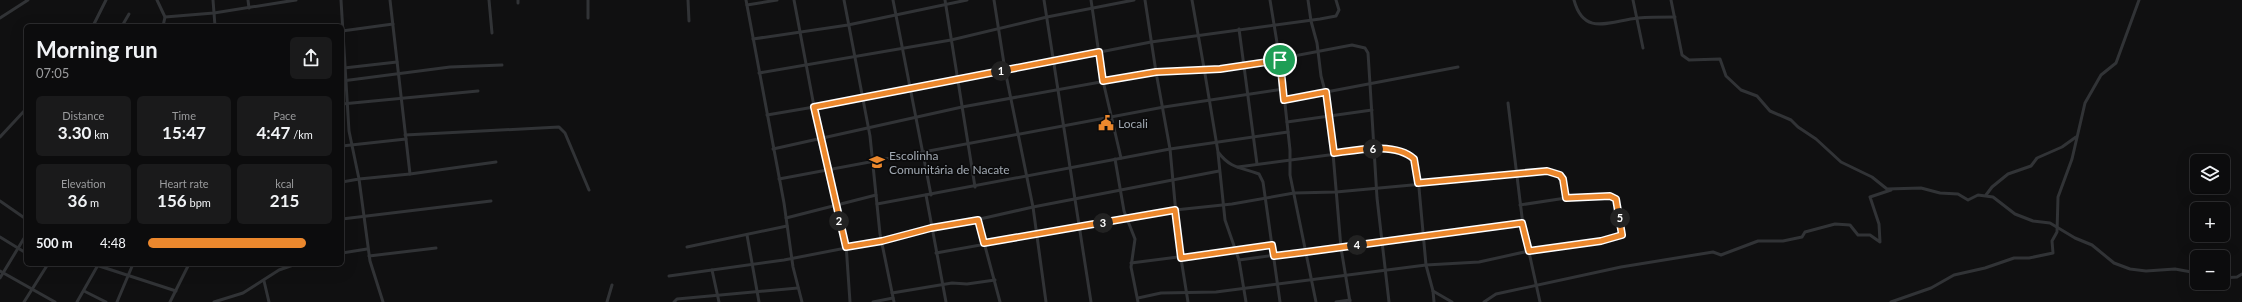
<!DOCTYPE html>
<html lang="en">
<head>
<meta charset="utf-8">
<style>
	:root { --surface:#0c0c0d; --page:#1a1a1b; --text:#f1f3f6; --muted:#9a9b9d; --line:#2c2c2e; --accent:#ec882d }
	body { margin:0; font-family:Lato,sans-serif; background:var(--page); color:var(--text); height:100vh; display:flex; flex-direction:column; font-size:15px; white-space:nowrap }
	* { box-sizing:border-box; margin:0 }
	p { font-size:13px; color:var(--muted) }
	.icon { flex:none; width:22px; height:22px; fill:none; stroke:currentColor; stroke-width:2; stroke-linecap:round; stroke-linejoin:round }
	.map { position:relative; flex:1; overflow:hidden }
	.sheet { position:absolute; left:24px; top:24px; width:320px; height:242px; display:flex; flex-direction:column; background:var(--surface); border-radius:6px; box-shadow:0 4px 16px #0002,0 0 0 1px var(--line) }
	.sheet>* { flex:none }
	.controls { position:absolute; left:2190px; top:154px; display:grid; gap:8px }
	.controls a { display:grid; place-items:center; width:40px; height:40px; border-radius:6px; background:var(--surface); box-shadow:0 4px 16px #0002,0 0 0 1px var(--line); font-size:20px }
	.pin { position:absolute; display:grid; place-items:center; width:34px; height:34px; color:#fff; margin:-17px; border:2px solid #fff; border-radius:50%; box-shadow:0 1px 4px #0007 }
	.km { position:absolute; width:20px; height:20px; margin:-10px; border-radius:50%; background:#222; color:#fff; font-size:11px; line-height:20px; text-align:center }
	.round { display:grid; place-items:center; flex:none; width:42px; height:42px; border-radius:6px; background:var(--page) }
	.overview { display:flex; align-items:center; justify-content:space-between; height:68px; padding:0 12px }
	h1 { font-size:22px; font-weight:700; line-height:30px }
	.stats { display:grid; grid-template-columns:repeat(3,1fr); gap:6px; height:68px; padding:4px 12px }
	.stats div { display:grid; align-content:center; border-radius:6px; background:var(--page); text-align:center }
	.stats b { font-size:17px; font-weight:700 }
	.stats small { font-size:11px; font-weight:400 }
	.stats p { font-size:11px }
	ul { padding:0 12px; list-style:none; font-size:13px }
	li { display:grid; grid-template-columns:64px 48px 1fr; align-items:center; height:30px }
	li i { height:10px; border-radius:5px; background:var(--accent) }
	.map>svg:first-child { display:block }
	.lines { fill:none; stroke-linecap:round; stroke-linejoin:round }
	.minor { stroke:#313336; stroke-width:3 }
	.route-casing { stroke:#fff; stroke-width:8 }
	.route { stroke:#ec882d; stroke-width:5 }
	.labels { text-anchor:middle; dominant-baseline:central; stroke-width:3.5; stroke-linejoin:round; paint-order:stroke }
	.poi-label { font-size:12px; fill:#a1a9b2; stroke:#0b0b0c; text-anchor:start }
</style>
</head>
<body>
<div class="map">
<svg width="2242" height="302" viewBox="0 0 2242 302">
	<rect width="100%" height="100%" fill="#101011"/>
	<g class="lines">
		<g class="minor">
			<path d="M157,0L165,17L163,26"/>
			<path d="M213,0L215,26"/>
			<path d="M248,0L249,8"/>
			<path d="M341,0L349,131L359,179L342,182"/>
			<path d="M489,0L492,33"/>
			<path d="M518,0V3"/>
			<path d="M588,0V18"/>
			<path d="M688,0L689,21"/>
			<path d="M746,0L784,203L793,267L802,302"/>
			<path d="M794,0L813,101L846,244L850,302"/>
			<path d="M844,0L870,136L880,234L894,302"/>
			<path d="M893,0L931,195"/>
			<path d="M945,0L975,187"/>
			<path d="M994,0L1005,70L1033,207L1046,302"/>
			<path d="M1044,0L1091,302"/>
			<path d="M1091,0L1103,81L1121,158"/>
			<path d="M1145,0L1156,72L1204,68L1218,152C1231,169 1240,167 1259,174L1263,182L1280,302"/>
			<path d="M1192,0L1204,68H1231L1352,45L1365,48L1368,53L1370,84L1377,198L1389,302"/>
			<path d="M1270,0L1281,67L1290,150V175L1316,302"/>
			<path d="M1308,0L1311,21L1317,43L1321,76L1329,106L1341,248L1350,302"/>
			<path d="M1574,0C1584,37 1610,21 1638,18C1650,17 1662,17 1675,17"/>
			<path d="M1633,0L1643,48"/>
			<path d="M1671,0L1682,55L1689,60L1720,59L1726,76L1741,90L1757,96L1770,111L1791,120L1798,127L1816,139L1841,162L1872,177L1887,189L1921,188L1940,193L1958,194L1968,200L1978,195L1993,197L2015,214L2033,221L2050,223L2075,238L2092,245L2114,263L2130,269L2146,271L2175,269L2197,273"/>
			<path d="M747,5L777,0"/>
			<path d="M165,17L214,13L296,0"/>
			<path d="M0,18L28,0"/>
			<path d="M93,26L106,0"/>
			<path d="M122,26L129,14"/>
			<path d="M1239,29L1257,164"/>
			<path d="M342,31L393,24"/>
			<path d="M753,39L848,25L967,0"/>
			<path d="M344,68L397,62"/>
			<path d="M759,73L951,40L1047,17L1134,0"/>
			<path d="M342,81L450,67L502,65"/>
			<path d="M1284,100L1458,67"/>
			<path d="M1508,103L1523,225L1540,302"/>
			<path d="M342,104L478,91"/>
			<path d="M767,115L861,99L1151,42L1320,19L1336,16L1339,10L1336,0"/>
			<path d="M1287,122L1372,110"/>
			<path d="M405,135L559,127L565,133L589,190"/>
			<path d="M0,137L26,109"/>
			<path d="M342,146L406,139"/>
			<path d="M773,149L962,107L1156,72L1170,149L1179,246L1188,302"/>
			<path d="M1218,153L1225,220L1239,260L1246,302"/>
			<path d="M1115,159L1124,211L1135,239L1131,267L1138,302"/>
			<path d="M1238,167L1382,148L1410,155L1414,159L1417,166L1426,265L1433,291L1434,302"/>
			<path d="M410,174L496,162"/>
			<path d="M779,179L1164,107L1284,89"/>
			<path d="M926,195L946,302"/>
			<path d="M1986,195L1992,187L2008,174L2031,166L2037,158L2062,147L2076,137"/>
			<path d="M0,201L26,219"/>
			<path d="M877,204L1170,149L1288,132"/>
			<path d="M786,218L876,195"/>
			<path d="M342,219L491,201"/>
			<path d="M978,220L1000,302"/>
			<path d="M747,235L759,302"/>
			<path d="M0,237L26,253"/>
			<path d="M687,247L787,226"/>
			<path d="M342,253L367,249"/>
			<path d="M936,253L1175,210L1232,204L1294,193L1336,192L1488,178L1516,173L1547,171L1560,175L1563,179L1566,198"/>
			<path d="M369,256L436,248"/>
			<path d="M1239,260L1439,233L1493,228L1522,223"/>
			<path d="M1131,263L1272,245"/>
			<path d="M93,264L176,291"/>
			<path d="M181,264L188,266"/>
			<path d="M712,270L719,302"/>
			<path d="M0,271L55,302"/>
			<path d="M669,276L784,260L882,241L931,228L958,224L1033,207L1219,171"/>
			<path d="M0,278L26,235"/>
			<path d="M2223,278L2237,277L2242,274"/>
			<path d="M264,281L269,302"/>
			<path d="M84,291L106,302"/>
			<path d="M1433,291L1452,302"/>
			<path d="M892,293L952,283L967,284L995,280"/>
			<path d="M1138,298L1161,293L1216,292L1426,265L1479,262L1529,251L1601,241L1622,235L1619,213L1614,197L1566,198L1520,205"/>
			<path d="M24,302L48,264"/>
			<path d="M77,302L98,265"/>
			<path d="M117,302L133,264"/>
			<path d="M170,302L189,264"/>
			<path d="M214,302L243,293L279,270L296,264"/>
			<path d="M383,302L370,261L359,179L410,174L390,0"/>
			<path d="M607,302L612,285"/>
			<path d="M674,302L677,299L798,288"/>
			<path d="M873,302L893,298"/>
			<path d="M1336,302L1350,300"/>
			<path d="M1484,302L1496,294L1621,267L1713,252L1721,255L1758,241H1783L1802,237L1805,232L1835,224L1850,225L1858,235H1870L1880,242L1879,224L1870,197L1891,190"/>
			<path d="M1891,302L1931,288L1954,275L1985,268L2014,258H2029L2053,253L2052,241L2057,232L2058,197L2072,159L2085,103L2101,75L2116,63L2139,0"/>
		</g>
	</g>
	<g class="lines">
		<defs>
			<path id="route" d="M1099,52L1103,81L1156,72L1220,69L1280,60L1284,100L1326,92L1334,153C1357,150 1396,142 1414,159L1418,183L1547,171L1560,175L1563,179L1566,198L1610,196L1616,199L1622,235L1601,241L1529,251L1522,223L1306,252L1274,256L1272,245L1181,258L1175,210L984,243L978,220L931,228L882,241L846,247L814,107Z"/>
		</defs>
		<use href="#route" class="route-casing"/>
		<use href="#route" class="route"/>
	</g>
	<defs>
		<symbol id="civic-bare" viewBox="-9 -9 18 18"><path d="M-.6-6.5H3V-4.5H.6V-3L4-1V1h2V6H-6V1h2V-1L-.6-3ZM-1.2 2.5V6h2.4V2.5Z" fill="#ec882d" stroke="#0b0b0c" stroke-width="2.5" paint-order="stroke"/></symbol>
		<symbol id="school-bare" viewBox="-9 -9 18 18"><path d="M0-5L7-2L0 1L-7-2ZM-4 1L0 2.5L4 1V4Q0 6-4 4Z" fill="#ec882d" stroke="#0b0b0c" stroke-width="2.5" paint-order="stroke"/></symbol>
	</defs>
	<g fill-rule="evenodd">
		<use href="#civic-bare" x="1095" y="112" width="22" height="22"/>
		<use href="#school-bare" x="866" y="151" width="22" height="22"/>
	</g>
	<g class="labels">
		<g class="poi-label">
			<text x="1118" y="123">Locali</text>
			<text x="889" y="155">Escolinha<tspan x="889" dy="14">Comunitária de Nacate</tspan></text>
		</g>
	</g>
</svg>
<div class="controls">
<a><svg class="icon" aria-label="layers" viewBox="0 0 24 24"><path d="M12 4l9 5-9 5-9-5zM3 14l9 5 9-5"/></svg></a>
<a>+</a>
<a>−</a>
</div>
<div class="pin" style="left:1280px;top:60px;background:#1e9e55"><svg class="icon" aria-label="arrive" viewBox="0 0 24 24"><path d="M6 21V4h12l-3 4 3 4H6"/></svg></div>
<b class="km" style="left:1001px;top:71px">1</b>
<b class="km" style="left:839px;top:221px">2</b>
<b class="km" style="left:1103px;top:223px">3</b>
<b class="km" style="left:1357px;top:245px">4</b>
<b class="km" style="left:1620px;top:218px">5</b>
<b class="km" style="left:1373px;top:149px">6</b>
<section class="sheet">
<div class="overview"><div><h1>Morning run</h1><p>07:05</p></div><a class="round"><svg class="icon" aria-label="share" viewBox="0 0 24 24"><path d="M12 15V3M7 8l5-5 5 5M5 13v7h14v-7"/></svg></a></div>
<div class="stats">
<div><p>Distance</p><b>3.30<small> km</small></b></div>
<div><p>Time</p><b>15:47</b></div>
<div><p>Pace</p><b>4:47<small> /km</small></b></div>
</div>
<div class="stats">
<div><p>Elevation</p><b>36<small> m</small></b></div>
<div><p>Heart rate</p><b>156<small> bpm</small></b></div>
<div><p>kcal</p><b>215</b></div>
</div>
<ul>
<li><b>500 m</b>4:48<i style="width:86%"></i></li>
</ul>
</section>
</div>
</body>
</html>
